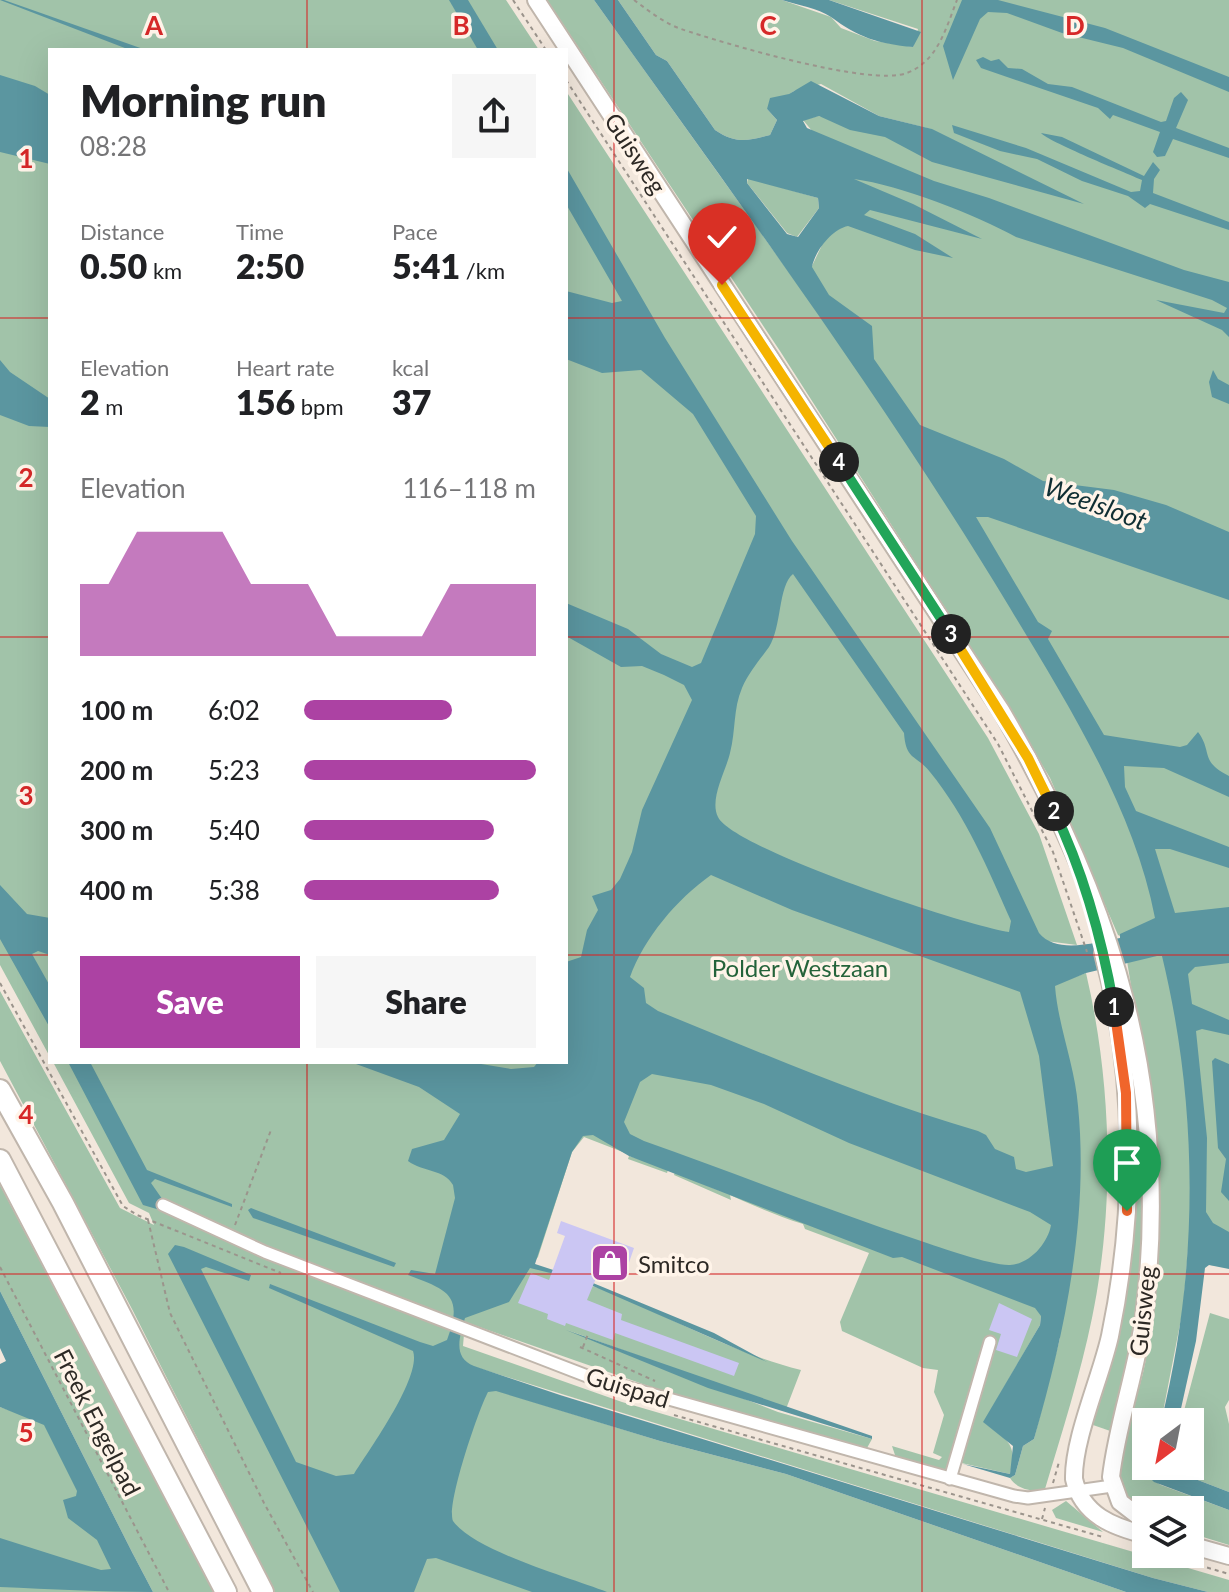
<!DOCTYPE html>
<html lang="en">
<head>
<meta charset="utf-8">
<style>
	:root { --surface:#fff; --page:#f6f6f6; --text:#202124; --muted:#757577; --accent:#ac42a3 }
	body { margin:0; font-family:Lato,sans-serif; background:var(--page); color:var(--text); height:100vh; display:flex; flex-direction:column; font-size:30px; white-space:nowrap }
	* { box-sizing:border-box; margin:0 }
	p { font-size:26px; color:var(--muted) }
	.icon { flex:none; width:44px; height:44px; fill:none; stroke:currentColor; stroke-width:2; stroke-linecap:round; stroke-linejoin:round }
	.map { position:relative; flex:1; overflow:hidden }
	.sheet { position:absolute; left:48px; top:48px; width:520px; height:1016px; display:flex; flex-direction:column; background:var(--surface); border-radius:0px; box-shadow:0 8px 32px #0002 }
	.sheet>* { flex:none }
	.needle { width:52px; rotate:212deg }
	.tools { position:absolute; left:1132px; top:1408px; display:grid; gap:16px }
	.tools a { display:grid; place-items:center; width:72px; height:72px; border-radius:0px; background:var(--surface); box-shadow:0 8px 32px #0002; font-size:40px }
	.pin { position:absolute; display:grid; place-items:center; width:68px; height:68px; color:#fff; margin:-82px -34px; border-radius:50% 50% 50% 0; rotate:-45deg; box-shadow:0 0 8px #0007 }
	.pin .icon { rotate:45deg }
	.km { position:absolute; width:40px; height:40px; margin:-20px; border-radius:50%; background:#222; color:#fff; font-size:22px; line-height:40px; text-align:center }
	.round { display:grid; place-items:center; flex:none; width:84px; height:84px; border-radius:0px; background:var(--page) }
	.overview { display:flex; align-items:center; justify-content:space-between; height:136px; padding:0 32px }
	h1 { font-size:44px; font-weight:800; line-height:60px }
	.metrics { display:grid; grid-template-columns:repeat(3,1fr); gap:12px; height:136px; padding:8px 32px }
	.metrics div { display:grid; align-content:center }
	.metrics b { font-size:34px; font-weight:800 }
	.metrics small { font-size:22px; font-weight:400 }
	.metrics p { font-size:22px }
	.chart { height:224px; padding:16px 32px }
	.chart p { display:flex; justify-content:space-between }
	.chart svg { width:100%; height:144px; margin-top:8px; fill:var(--accent); opacity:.7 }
	.cta { display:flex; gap:16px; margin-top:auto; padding:16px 32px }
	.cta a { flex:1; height:92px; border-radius:0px; background:var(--accent); color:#fff; font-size:32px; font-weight:800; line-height:92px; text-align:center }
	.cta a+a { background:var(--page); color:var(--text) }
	ul { padding:0 32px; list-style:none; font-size:26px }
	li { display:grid; grid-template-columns:128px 96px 1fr; align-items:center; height:60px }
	li i { height:20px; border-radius:10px; background:var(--accent) }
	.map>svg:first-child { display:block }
	.green { fill:#a1c3a9 }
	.water { fill:#5b96a0; fill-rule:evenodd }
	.building { fill:#cbc6f3 }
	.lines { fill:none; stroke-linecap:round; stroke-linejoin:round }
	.minor-casing { stroke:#c0b6ac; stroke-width:15 }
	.secondary-casing { stroke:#c0b6ac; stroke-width:20 }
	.motorway-casing { stroke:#c0b6ac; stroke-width:24 }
	.path { stroke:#9b948c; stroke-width:2; stroke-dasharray:4 4; stroke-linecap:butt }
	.minor { stroke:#fff; stroke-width:11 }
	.secondary { stroke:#fff; stroke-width:16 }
	.motorway { stroke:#fff; stroke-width:20 }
	.split-1-casing { stroke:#fff; stroke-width:16 }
	.split-2-casing { stroke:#fff; stroke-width:16 }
	.split-3-casing { stroke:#fff; stroke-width:16 }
	.split-4-casing { stroke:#fff; stroke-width:16 }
	.split-5-casing { stroke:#fff; stroke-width:16 }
	.split-1 { stroke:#f0652b; stroke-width:10 }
	.split-2 { stroke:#22a559; stroke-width:10 }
	.split-3 { stroke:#f5b400; stroke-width:10 }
	.split-4 { stroke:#22a559; stroke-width:10 }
	.split-5 { stroke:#f5b400; stroke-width:10 }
	.grid { fill:none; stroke:#d62828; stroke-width:2; stroke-opacity:0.55 }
	.labels { text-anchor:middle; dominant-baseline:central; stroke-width:7; stroke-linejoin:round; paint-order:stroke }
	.street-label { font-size:24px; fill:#2d2925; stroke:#fff4e9 }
	.park-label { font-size:24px; fill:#24633a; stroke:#fff4e9 }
	.poi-label { font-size:24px; fill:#2d2925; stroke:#fff4e9; text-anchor:start }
	.water-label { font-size:26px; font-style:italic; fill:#0f2e33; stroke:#fff4e9 }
	.grid-label { font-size:26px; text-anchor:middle; font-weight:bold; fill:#d62828; stroke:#fff4e9; stroke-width:7; stroke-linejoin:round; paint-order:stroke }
</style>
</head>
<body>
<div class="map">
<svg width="1229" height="1592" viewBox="0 0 1229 1592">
	<rect width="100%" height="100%" fill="#f2e7dc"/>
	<g class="green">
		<path d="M0,0H506L539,50H50V1057L0,965Z"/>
		<path d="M547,0H594L801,289L853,180L803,120L818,116L931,129L879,116L821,84L794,91L767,109L777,120L770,135C747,141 736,144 715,130L667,61L656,55L618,0H782L831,17L841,28L875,41L913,47L918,29L829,0H1229V1267L1210,1265L1188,1250L1183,1309L1161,1422H1146C1146,1445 1140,1474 1161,1485L1229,1510V1545L1190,1533V1510H1146V1518L1120,1491C1117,1449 1133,1413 1143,1373C1150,1344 1152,1311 1155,1282C1165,1173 1144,1067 1127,961L1160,955L1118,935L1050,778L1003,699L780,351Z"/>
		<path d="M566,91L988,738L1039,834L1077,945L1046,941L1058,983L1086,973C1112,1084 1115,1206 1092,1318C1080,1376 1062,1432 1045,1489C1032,1492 1018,1490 1010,1478L1015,1475L1023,1446L1034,1439L1060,1338L1041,1316L1040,1325L984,1422C1007,1441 1018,1442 1010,1474L957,1462L947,1471L896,1458L892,1446L939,1460L942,1457L933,1453L944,1415L934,1392L938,1370L923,1368L842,1331L840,1322L869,1253L805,1229L803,1224C760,1211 721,1189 679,1174L730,1195L731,1200L674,1175L675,1172L649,1163L668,1170L667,1173L628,1159L629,1156L646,1161L584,1137L572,1152L538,1257L533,1263C553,1278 583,1282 607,1291C672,1318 733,1353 801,1370L786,1409L567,1330L778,1412L872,1439L867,1448L657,1389L465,1322L463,1346L622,1402L1229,1580V1592H1208L1153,1578L475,1367L492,1389L660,1441L786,1474L1126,1592H275L132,1309L0,1061V991L120,1208L154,1225L149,1213L129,1203L53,1062H566Z"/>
		<path d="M748,178L818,198L819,208L797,237L787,233L747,183Z"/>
		<path d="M1134,1120C1156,1224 1136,1331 1116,1433L1093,1425L1108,1366Z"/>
		<path d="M0,1185L214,1592H153L133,1554L0,1291Z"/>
		<path d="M1210,1313L1229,1319V1400L1225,1407L1229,1424V1492L1177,1472L1173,1466H1190V1422H1181Z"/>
		<path d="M43,1380L151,1592H0V1407L29,1417Z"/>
		<path d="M1066,1501L1103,1532L1056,1518L1052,1510Z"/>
	</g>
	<g class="water">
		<path d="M0,0H4L146,50H130Z"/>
		<path d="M449,0H468L498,50H478Z"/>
		<path d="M594,0H618L656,55L667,61L715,130C736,144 747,141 770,135L777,120L767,109L770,98L789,94L811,81L879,116L932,129L1084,204L932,162L885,137L850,130L819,116L803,121L807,128L934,181L989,198L1184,270L1229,282V337L1222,330L1156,300L1224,313L1227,308L1212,300L1016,237C976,215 900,185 854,179L913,204L982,239L870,210L864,215L915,234L953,258L915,250L848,226C832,229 815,251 812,267L829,295L872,326L874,359L920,425L1004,459L1043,481L1114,490L1166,505L1229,532V600L988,517H976L1038,622L1052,631L1048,639L1104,735L1180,747L1187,745L1198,732C1213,752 1199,761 1229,776V797L1164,768L1124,766L1125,787L1136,811L1229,847V868L1170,849H1155L1175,913L1229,907V963L1195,967L1188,974L1192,1004L1229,1020V1035L1202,1029L1196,1031L1207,1138L1206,1212L1213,1223L1229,1232V1269L1209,1265L1205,1268L1196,1341L1178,1422H1161C1199,1269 1199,1109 1162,956H1157L1086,973L1055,986C1058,1026 1075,1066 1078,1106C1089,1218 1065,1332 1034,1439L1023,1446L1015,1475L1010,1478L963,1464L1010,1474L1013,1446L983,1422L1040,1325L1041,1316L1035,1308L902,1257L893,1258L629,1156L593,1135L583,1136L572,1152L535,1264L593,1283L714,1333L767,1362L579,1280L530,1268L509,1302L465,1318C460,1336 452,1357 474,1366L560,1395L1153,1578L1208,1592H1126L786,1474L660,1441L496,1391L488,1392C478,1411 446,1505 453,1521C474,1551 571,1578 607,1592H532L436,1558L427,1559L414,1592H340L168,1254L175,1245L184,1247L251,1275L249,1281L206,1267L201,1269L296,1462L336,1476L354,1474C369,1450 422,1377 413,1351L269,1288L270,1284L420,1342L433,1346L447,1340C464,1295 448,1290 408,1275L411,1270L435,1274L455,1198L453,1185C444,1169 423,1172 408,1161L412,1149L444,1140L460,1114L419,1087L356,1064L333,1062H469L511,1069L534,1067L538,1062H566V962L581,957L587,930L598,910L592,896L611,890L620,879L632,852L642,810L692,700L684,685L664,675L642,666L621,667L566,636V603L628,629L661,654L692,667L701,663L755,534L756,516L693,414L641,370L602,373L566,359V291L612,303L622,301L566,204V167L665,338L792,541L990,828L1039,933C1057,955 1096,942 1120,938V934L1155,918C1134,808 1067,703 1010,608C883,398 737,200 594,0ZM747,179L818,198L819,208L798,237L787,234L747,183ZM793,574L904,733C906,761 916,754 930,772C966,816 988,869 1011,921L1009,932C967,926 733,849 718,817C709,799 726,771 730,753C736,730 733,709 742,688C749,672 759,661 769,647C782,627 778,586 793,574ZM711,875L792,910L1020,992L1039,1056L1053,1166L1026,1172L1016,1169L1014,1157L995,1149L986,1135L978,1131C867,1099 765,1054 658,1011L646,1003L644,988L630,977C644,938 677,899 711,875ZM652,1074L711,1085L764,1104L849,1143L1030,1212L1051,1225C1048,1243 1030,1264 1010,1265C993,1266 939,1247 921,1241C828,1210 737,1174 644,1141L630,1134L624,1122L640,1082Z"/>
		<path d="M782,0H829L921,32L913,47C878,44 858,37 831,17C818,8 797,5 782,0Z"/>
		<path d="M962,0H998L1105,28L1229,77V92L1123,48L1062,33L1007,13L988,12L980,19L953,80L943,46Z"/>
		<path d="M983,57L991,61L999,59L1008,68L1022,69L1048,84L1072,87L1161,122L1166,121L1174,98L1181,92L1188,100L1176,128L1229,148V158L1173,139L1165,156L1157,157L1153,152L1160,132L1113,115L1110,119L1098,108L981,68L976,60Z"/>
		<path d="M0,75L35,86L50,95V164L0,152Z"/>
		<path d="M952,125L1026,148L1131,192L1140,191L1142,180C1126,173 1047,141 1041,133L1062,137L1144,176L1153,162L1160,170L1154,179L1153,193L1229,222V230L1150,204L1145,208L1128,196L1082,181L1037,159L1000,151L954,133Z"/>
		<path d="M0,360L10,372L50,399V427L29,426L0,415Z"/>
		<path d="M1213,370L1218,379L1229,385V404L1212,397L1209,382Z"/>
		<path d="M0,885L27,914L50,918V955L38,951L32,954L50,986V1028L0,939Z"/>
		<path d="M1215,1058L1229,1064V1201L1221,1192L1226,1159L1218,1148L1212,1061Z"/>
		<path d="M68,1062H90L147,1170L232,1204V1207L155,1179L151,1183L165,1203L160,1210L143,1205Z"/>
		<path d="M251,1208L396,1263L394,1267L253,1218L248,1210Z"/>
		<path d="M0,1291L133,1554L153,1592C101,1592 51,1589 0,1587V1538L101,1570L111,1569L97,1540L68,1518L63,1500L76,1496L77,1491L44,1425L0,1407V1364L6,1361L0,1348Z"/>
		<path d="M566,1330L872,1436V1439L708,1388Z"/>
		<path d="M1149,1466H1173L1177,1472L1229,1492V1510L1154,1482L1150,1478Z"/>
	</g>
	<g class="building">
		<path d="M561,1221L634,1248L623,1280L599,1271L587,1300L622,1314L621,1320L739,1363L734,1376L615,1333L613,1340L566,1323L565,1326L547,1319L548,1314L518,1303L531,1273L549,1280L565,1236L557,1233Z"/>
		<path d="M999,1303L1032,1319L1017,1357L996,1350L1001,1334L989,1330Z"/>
	</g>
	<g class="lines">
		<defs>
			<g id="minor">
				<path d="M163,1205L265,1252L587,1376L1014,1496L1028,1498L1112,1486"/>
				<path d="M950,1479L990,1342"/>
			</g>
			<g id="secondary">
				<path d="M536,0L1002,712C1114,905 1172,1090 1144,1316C1137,1370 1117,1424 1111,1477L1120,1502L1146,1522"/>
				<path d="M1103,953C1136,1077 1136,1211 1110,1336C1101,1377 1073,1439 1074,1479C1082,1515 1113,1527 1146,1535"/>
				<path d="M1190,1545L1229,1556"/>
			</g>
			<g id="motorway">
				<path d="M0,1090L63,1203L263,1592"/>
				<path d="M0,1160L226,1592"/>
			</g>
		</defs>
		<use href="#minor" class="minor-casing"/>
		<use href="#secondary" class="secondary-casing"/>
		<use href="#motorway" class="motorway-casing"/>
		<g class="path">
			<path d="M513,0L546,50"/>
			<path d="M634,0C649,11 664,23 681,29C723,43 871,87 907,73C938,61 946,28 957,0"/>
			<path d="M566,80L998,744L1053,852L1087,952"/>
			<path d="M0,983L123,1206L137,1215L281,1273"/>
			<path d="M148,1220L170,1313L264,1503L313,1592"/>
			<path d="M235,1225L271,1130"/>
			<path d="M0,1267L169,1592"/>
			<path d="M580,1347L655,1381"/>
			<path d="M583,1347L588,1334"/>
			<path d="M674,1415L1103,1537"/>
			<path d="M1053,1483L1059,1462"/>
			<path d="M1042,1519L1045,1508"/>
			<path d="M1161,1554L1229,1574"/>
		</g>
		<use href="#minor" class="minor"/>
		<use href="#secondary" class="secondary"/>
		<use href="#motorway" class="motorway"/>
	</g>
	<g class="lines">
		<defs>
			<path id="split-1" d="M1114,1007L1126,1093L1127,1211"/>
			<path id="split-2" d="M1054,811C1084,873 1102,939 1114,1007"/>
			<path id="split-3" d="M951,634L1028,758L1054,811"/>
			<path id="split-4" d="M839,462L951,634"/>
			<path id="split-5" d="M722,285L839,462"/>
		</defs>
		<use href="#split-1" class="split-1-casing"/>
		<use href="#split-2" class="split-2-casing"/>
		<use href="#split-3" class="split-3-casing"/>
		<use href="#split-4" class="split-4-casing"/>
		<use href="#split-5" class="split-5-casing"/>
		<use href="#split-1" class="split-1"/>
		<use href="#split-2" class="split-2"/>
		<use href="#split-3" class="split-3"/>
		<use href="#split-4" class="split-4"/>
		<use href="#split-5" class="split-5"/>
	</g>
	<path class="grid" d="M307,0V50M614,0V1592M922,0V1592M0,318H50M566,318H1229M0,637H50M566,637H1229M0,955H50M566,955H1229M307,1062V1592M0,1274H1229"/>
	<defs>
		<symbol id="shop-square" viewBox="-11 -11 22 22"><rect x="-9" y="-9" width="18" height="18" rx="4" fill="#ac42a3" stroke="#fff4e9"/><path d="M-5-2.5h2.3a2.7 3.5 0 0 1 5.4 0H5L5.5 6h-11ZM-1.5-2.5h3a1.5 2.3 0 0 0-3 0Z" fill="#fff"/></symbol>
	</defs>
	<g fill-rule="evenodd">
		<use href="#shop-square" x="588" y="1241" width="44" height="44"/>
	</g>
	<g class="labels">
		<g class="street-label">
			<text transform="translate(636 153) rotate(57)">Guisweg</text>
			<text transform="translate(1142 1311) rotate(-84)">Guisweg</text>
			<text transform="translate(628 1387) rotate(17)">Guispad</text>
			<text transform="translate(98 1422) rotate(63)">Freek Engelpad</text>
		</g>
		<g class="park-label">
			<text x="800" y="967">Polder Westzaan</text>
		</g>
		<g class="poi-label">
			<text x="638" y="1263">Smitco</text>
		</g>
		<g class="water-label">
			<text transform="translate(1096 503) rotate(20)">Weelsloot</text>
		</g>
	</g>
	<g class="grid-label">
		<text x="154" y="35">A</text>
		<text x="461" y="35">B</text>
		<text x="768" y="35">C</text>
		<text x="1075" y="35">D</text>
		<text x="26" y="168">1</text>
		<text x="26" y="487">2</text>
		<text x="26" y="805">3</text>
		<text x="26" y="1124">4</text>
		<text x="26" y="1442">5</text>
	</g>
</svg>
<div class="tools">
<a><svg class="needle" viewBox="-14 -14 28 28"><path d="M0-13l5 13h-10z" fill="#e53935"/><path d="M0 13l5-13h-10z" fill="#757577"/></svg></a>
<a><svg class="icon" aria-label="layers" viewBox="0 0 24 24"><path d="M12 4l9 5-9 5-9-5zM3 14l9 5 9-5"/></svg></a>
</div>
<div class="pin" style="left:1127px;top:1211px;background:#1e9e55"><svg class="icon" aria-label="arrive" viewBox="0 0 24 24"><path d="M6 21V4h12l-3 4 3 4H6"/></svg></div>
<div class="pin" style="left:722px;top:285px;background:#d93025"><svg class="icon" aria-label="check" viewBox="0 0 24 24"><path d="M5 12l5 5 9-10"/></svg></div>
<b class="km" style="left:1114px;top:1007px">1</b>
<b class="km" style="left:1054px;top:811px">2</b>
<b class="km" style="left:951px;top:634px">3</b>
<b class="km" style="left:839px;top:462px">4</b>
<section class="sheet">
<div class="overview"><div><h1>Morning run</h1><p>08:28</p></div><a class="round"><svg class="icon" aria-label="share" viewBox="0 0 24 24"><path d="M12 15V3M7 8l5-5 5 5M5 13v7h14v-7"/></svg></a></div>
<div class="metrics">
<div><p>Distance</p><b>0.50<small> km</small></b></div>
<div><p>Time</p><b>2:50</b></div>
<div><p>Pace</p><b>5:41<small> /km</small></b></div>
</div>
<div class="metrics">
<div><p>Elevation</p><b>2<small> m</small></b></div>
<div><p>Heart rate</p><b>156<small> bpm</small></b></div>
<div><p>kcal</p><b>37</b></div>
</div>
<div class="chart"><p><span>Elevation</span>116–118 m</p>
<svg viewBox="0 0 160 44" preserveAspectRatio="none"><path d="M0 44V22L10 22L20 6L30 6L40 6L50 6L60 22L70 22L80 22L90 38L100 38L110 38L120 38L130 22L140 22L150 22L160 22V44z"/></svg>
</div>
<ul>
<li><b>100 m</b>6:02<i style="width:64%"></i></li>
<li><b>200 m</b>5:23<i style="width:100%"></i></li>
<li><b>300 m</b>5:40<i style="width:82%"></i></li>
<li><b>400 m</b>5:38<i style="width:84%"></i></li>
</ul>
<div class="cta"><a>Save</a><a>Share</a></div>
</section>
</div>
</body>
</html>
